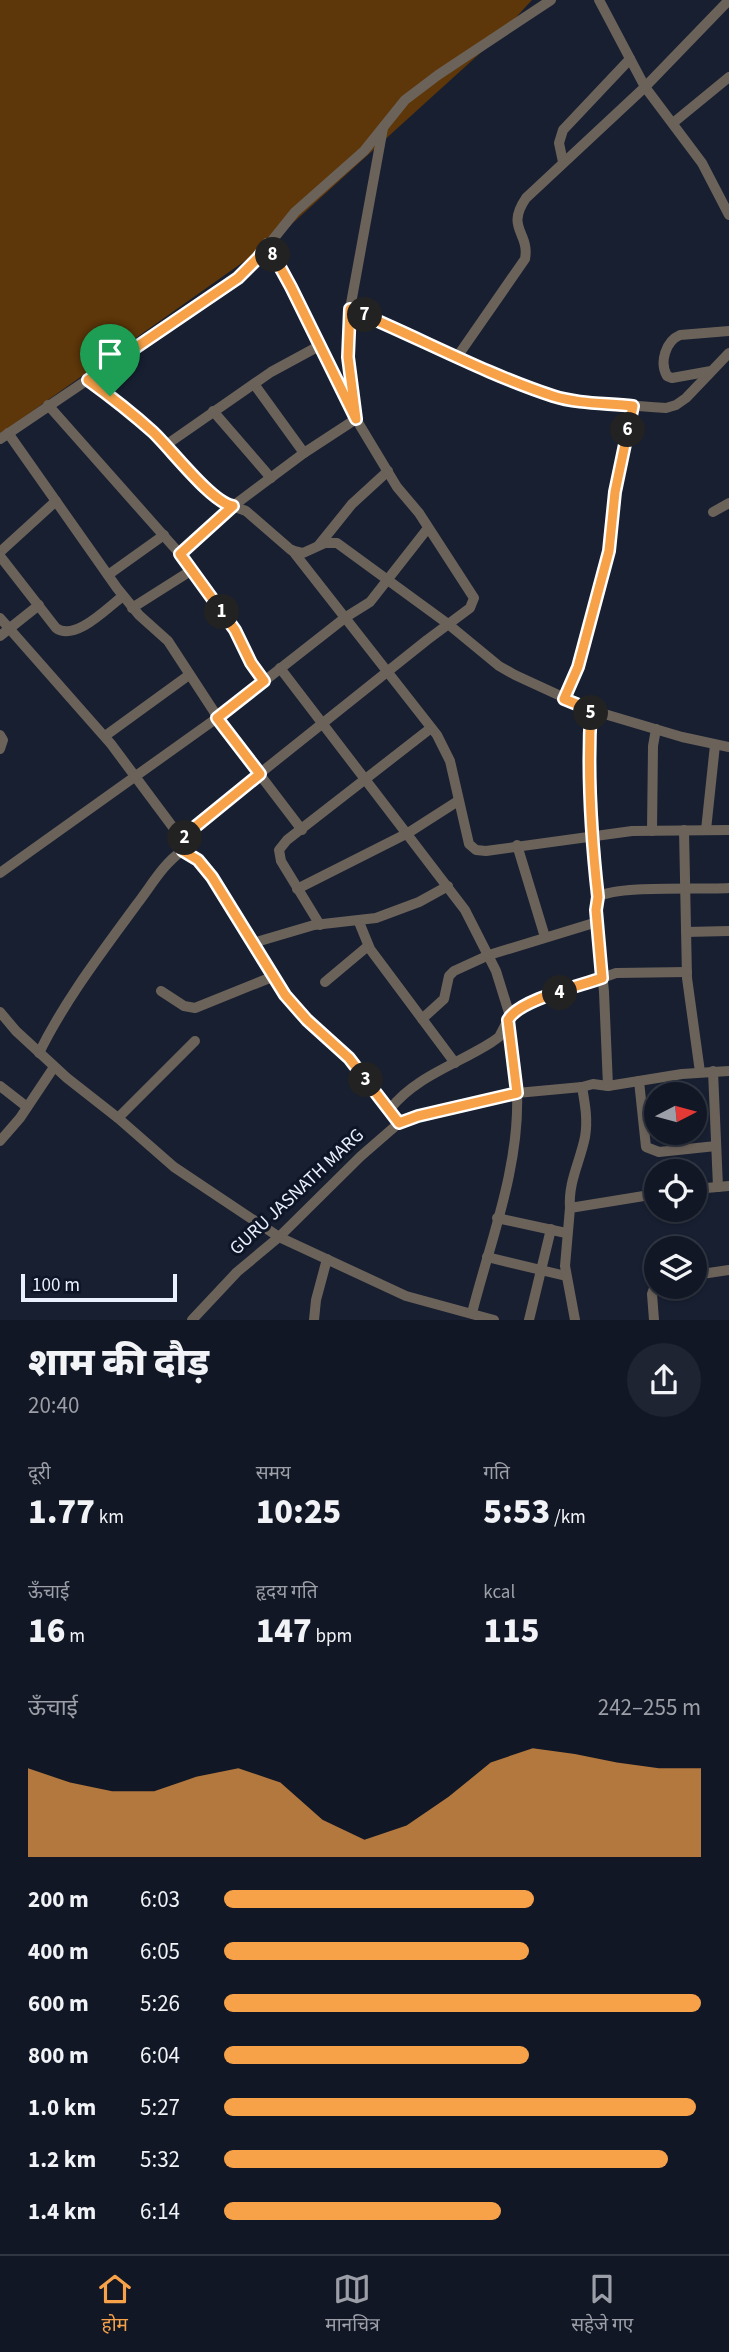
<!DOCTYPE html>
<html lang="hi">
<head>
<meta charset="utf-8">
<style>
	:root { --surface:#111725; --page:#1e2432; --text:#f1f3f6; --muted:#9c9fa7; --line:#303642; --accent:#f7a149 }
	body { margin:0; font-family:"Source Sans 3","Noto Sans Devanagari",sans-serif; background:var(--page); color:var(--text); height:100vh; display:flex; flex-direction:column; font-size:26px; white-space:nowrap }
	* { box-sizing:border-box; margin:0 }
	p { font-size:23px; color:var(--muted) }
	.icon { flex:none; width:38px; height:38px; fill:none; stroke:currentColor; stroke-width:2; stroke-linecap:round; stroke-linejoin:round }
	.map { position:relative; height:1320px; overflow:hidden }
	.side { display:flex; flex-direction:column; background:var(--surface); flex:1 }
	.side>* { flex:none }
	.needle { width:46px; rotate:84deg }
	.fabs { position:absolute; left:644px; top:1082px; display:grid; gap:14px }
	.fabs a { display:grid; place-items:center; width:63px; height:63px; border-radius:50%; background:var(--surface); box-shadow:0 2px 5px #0004,0 0 0 2px var(--line); font-size:35px }
	.scale { position:absolute; left:21px; bottom:18px; width:156px; box-sizing:border-box; padding-left:7px; border:4px solid #eaf0fd; border-top:0; font-size:19px; line-height:24px; white-space:nowrap; color:#eaf0fd; -webkit-text-stroke:5px #0e1527; paint-order:stroke }
	.pin { position:absolute; display:grid; place-items:center; width:60px; height:60px; color:#fff; margin:-72px -30px; border-radius:50% 50% 50% 0; rotate:-45deg; box-shadow:0 0 7px #0007 }
	.pin .icon { rotate:45deg }
	.km { position:absolute; width:35px; height:35px; margin:-18px; border-radius:50%; background:#222; color:#fff; font-size:19px; line-height:35px; text-align:center }
	.round { display:grid; place-items:center; flex:none; width:74px; height:74px; border-radius:37px; background:var(--page) }
	.headline { display:flex; align-items:center; justify-content:space-between; height:119px; padding:0 28px }
	h1 { font-size:38px; font-weight:800; line-height:52px }
	.metrics { display:grid; grid-template-columns:repeat(3,1fr); gap:10px; height:119px; padding:7px 28px }
	.metrics div { display:grid; align-content:center }
	.metrics b { font-size:35px; font-weight:800 }
	.metrics small { font-size:19px; font-weight:400 }
	.metrics p { font-size:19px }
	.chart { height:196px; padding:14px 28px }
	.chart p { display:flex; justify-content:space-between }
	.chart svg { width:100%; height:126px; margin-top:7px; fill:var(--accent); opacity:.7 }
	ul { padding:0 28px; list-style:none; font-size:23px }
	li { display:grid; grid-template-columns:112px 84px 1fr; align-items:center; height:52px }
	li i { height:18px; border-radius:9px; background:var(--accent) }
	.tab-bar { display:flex; justify-content:space-around; align-items:center; height:98px; border-top:2px solid var(--line); background:var(--surface); font-size:19px; color:var(--muted) }
	.tab-bar a { display:grid; justify-items:center; gap:4px }
	.tab-bar .current { color:var(--accent) }
	.map>svg:first-child { display:block }
	.green { fill:#5d3609 }
	.lines { fill:none; stroke-linecap:round; stroke-linejoin:round }
	.street { stroke:#6b625a; stroke-width:10 }
	.route-casing { stroke:#fff; stroke-width:14 }
	.route { stroke:#f7a149; stroke-width:9 }
	.labels { text-anchor:middle; dominant-baseline:central; stroke-width:6; stroke-linejoin:round; paint-order:stroke }
	.street-label { font-size:19px; fill:#eaf0fd; stroke:#0e1527 }
</style>
</head>
<body>
<div class="map">
<svg width="729" height="1320" viewBox="0 0 729 1320">
	<rect width="100%" height="100%" fill="#171f31"/>
	<path class="green" d="M0,0H532L498,37L273,241L0,434Z"/>
	<g class="lines">
		<g class="street">
			<path d="M599,0L645,87L702,163L729,215"/>
			<path d="M673,123L729,77"/>
			<path d="M563,162L559,143L563,130L630,59"/>
			<path d="M350,309L481,367L553,396L576,401L651,407L666,408L676,405L686,398L729,353"/>
			<path d="M457,357L525,259C530,232 505,229 526,198L645,87L729,0"/>
			<path d="M711,371L672,378L667,376C659,362 666,341 680,335L729,331"/>
			<path d="M88,380L151,431L219,501L246,511L291,550L303,553L325,543H337L448,624L499,666L515,675L591,710L682,737L729,747"/>
			<path d="M254,384L304,453"/>
			<path d="M48,405L180,554L235,630L251,663L264,681"/>
			<path d="M213,411L271,478"/>
			<path d="M8,433L117,588L139,615L168,641L228,733L302,830"/>
			<path d="M0,439L238,278L258,258L295,212L364,151L405,100L438,75L551,0"/>
			<path d="M166,445L271,372L319,346"/>
			<path d="M713,512L729,503"/>
			<path d="M319,545L352,504L388,471"/>
			<path d="M292,550L437,735L450,761L469,844L476,850L486,851L632,831L729,830"/>
			<path d="M0,552L56,501"/>
			<path d="M180,554L233,506L304,453L356,419L347,357L350,309L383,128"/>
			<path d="M0,556L56,628C75,642 107,608 123,596"/>
			<path d="M108,575L164,535"/>
			<path d="M132,608L192,570"/>
			<path d="M0,618L111,744L172,826L185,838"/>
			<path d="M0,636L39,605"/>
			<path d="M280,668L465,910L496,971L510,1016"/>
			<path d="M564,699L578,667L609,551L613,506L633,406"/>
			<path d="M591,710L589,750L598,897"/>
			<path d="M0,735L3,740L0,749"/>
			<path d="M105,736L189,675"/>
			<path d="M684,830L687,978L700,1072"/>
			<path d="M706,830L715,745"/>
			<path d="M652,831L653,746L656,729"/>
			<path d="M517,845L545,937"/>
			<path d="M182,851L185,838L199,822L427,640L470,608L474,598L419,513L397,487L356,419L291,287L268,245"/>
			<path d="M0,873L217,718L346,617L370,602L428,528"/>
			<path d="M297,889L408,833L458,801"/>
			<path d="M359,922L370,949L455,1063"/>
			<path d="M320,925L281,861L279,850L287,840L431,728"/>
			<path d="M686,932L729,931"/>
			<path d="M253,943L314,925L376,918L419,902L448,886"/>
			<path d="M325,982L368,946"/>
			<path d="M161,991L184,1006L195,1008L272,977"/>
			<path d="M0,1012L16,1031L67,1078L118,1118L174,1167L279,1237L406,1296L494,1320"/>
			<path d="M422,1019L444,999L449,976L454,971L489,955L597,922"/>
			<path d="M39,1053C65,1000 102,952 137,904C151,886 163,864 182,851L198,860L212,877L285,995L307,1020L349,1058L399,1123"/>
			<path d="M713,1071L718,1187"/>
			<path d="M639,1081L646,1147L659,1152L716,1146"/>
			<path d="M0,1086L27,1107"/>
			<path d="M608,1086L604,992L596,910L598,897C617,885 701,890 729,888"/>
			<path d="M390,1109C416,1076 458,1064 492,1042L499,1037L510,1016L526,1005L616,973L687,972"/>
			<path d="M118,1118L195,1041"/>
			<path d="M0,1141L20,1118L54,1067"/>
			<path d="M695,1189L729,1186"/>
			<path d="M570,1208C568,1182 580,1162 585,1137C588,1120 585,1104 582,1087"/>
			<path d="M497,1218L566,1233"/>
			<path d="M487,1257L566,1276"/>
			<path d="M695,1275L729,1270"/>
			<path d="M472,1313C490,1242 520,1167 517,1092C516,1069 511,1045 508,1022"/>
			<path d="M192,1320L237,1272L279,1237L361,1156L399,1123L418,1116L517,1093L582,1087L593,1084L608,1086L682,1074L729,1071"/>
			<path d="M314,1320L316,1300L327,1259"/>
			<path d="M529,1320L551,1229"/>
			<path d="M575,1320L565,1266L570,1208L656,1194"/>
			<path d="M654,1320L652,1294L656,1283"/>
		</g>
	</g>
	<g class="lines">
		<defs>
			<path id="route" d="M268,245L291,287L356,419L348,357L350,309C418,337 483,373 553,396C578,404 607,403 633,406L615,492L609,551L578,667L564,699L591,710C587,771 591,835 598,897L596,910L602,978C580,986 518,1000 508,1020L517,1093L418,1116L399,1123L349,1058L307,1020L285,995L212,877L198,860L183,851L185,838L190,831L260,774L217,718L264,681L251,663L235,630L180,554L233,506C212,503 171,449 153,432C132,413 110,396 88,380L238,278L258,258Z"/>
		</defs>
		<use href="#route" class="route-casing"/>
		<use href="#route" class="route"/>
	</g>
	<g class="labels">
		<g class="street-label">
			<text transform="translate(297 1192) rotate(-43)">GURU JASNATH MARG</text>
		</g>
	</g>
</svg>
<div class="fabs">
<a><svg class="needle" viewBox="-14 -14 28 28"><path d="M0-13l5 13h-10z" fill="#e53935"/><path d="M0 13l5-13h-10z" fill="#9c9fa7"/></svg></a>
<a><svg class="icon" aria-label="locate" viewBox="0 0 24 24"><circle cx="12" cy="12" r="6"/><path d="M12 2v4M12 18v4M2 12h4M18 12h4"/></svg></a>
<a><svg class="icon" aria-label="layers" viewBox="0 0 24 24"><path d="M12 4l9 5-9 5-9-5zM3 14l9 5 9-5"/></svg></a>
</div>
<div class="scale">100 m</div>
<div class="pin" style="left:110px;top:396px;background:#1e9e55"><svg class="icon" aria-label="arrive" viewBox="0 0 24 24"><path d="M6 21V4h12l-3 4 3 4H6"/></svg></div>
<b class="km" style="left:222px;top:612px">1</b>
<b class="km" style="left:185px;top:838px">2</b>
<b class="km" style="left:366px;top:1080px">3</b>
<b class="km" style="left:560px;top:993px">4</b>
<b class="km" style="left:591px;top:713px">5</b>
<b class="km" style="left:628px;top:430px">6</b>
<b class="km" style="left:365px;top:315px">7</b>
<b class="km" style="left:273px;top:255px">8</b>
</div>
<section class="side">
<div class="headline"><div><h1>शाम की दौड़</h1><p>20:40</p></div><a class="round"><svg class="icon" aria-label="share" viewBox="0 0 24 24"><path d="M12 15V3M7 8l5-5 5 5M5 13v7h14v-7"/></svg></a></div>
<div class="metrics">
<div><p>दूरी</p><b>1.77<small> km</small></b></div>
<div><p>समय</p><b>10:25</b></div>
<div><p>गति</p><b>5:53<small> /km</small></b></div>
</div>
<div class="metrics">
<div><p>ऊँचाई</p><b>16<small> m</small></b></div>
<div><p>हृदय गति</p><b>147<small> bpm</small></b></div>
<div><p>kcal</p><b>115</b></div>
</div>
<div class="chart"><p><span>ऊँचाई</span>242–255 m</p>
<svg viewBox="0 0 160 44" preserveAspectRatio="none"><path d="M0 44V13L10 18L20 21L30 21L40 16L50 13L60 18L70 31L80 38L90 33L100 23L110 11L120 6L130 8L140 11L150 13L160 13V44z"/></svg>
</div>
<ul>
<li><b>200 m</b>6:03<i style="width:65%"></i></li>
<li><b>400 m</b>6:05<i style="width:64%"></i></li>
<li><b>600 m</b>5:26<i style="width:100%"></i></li>
<li><b>800 m</b>6:04<i style="width:64%"></i></li>
<li><b>1.0 km</b>5:27<i style="width:99%"></i></li>
<li><b>1.2 km</b>5:32<i style="width:93%"></i></li>
<li><b>1.4 km</b>6:14<i style="width:58%"></i></li>
</ul>
</section>
<nav class="tab-bar">
<a class="current"><svg class="icon" aria-label="home" viewBox="0 0 24 24"><path d="M3 11l9-7 9 7M6 9v11h12V9"/></svg>होम</a>
<a><svg class="icon" aria-label="map" viewBox="0 0 24 24"><path d="M3 6l6-2 6 2 6-2v14l-6 2-6-2-6 2zM9 4v14M15 6v14"/></svg>मानचित्र</a>
<a><svg class="icon" aria-label="saved" viewBox="0 0 24 24"><path d="M7 4h10v16l-5-4-5 4z"/></svg>सहेजे गए</a>
</nav>
</body>
</html>
